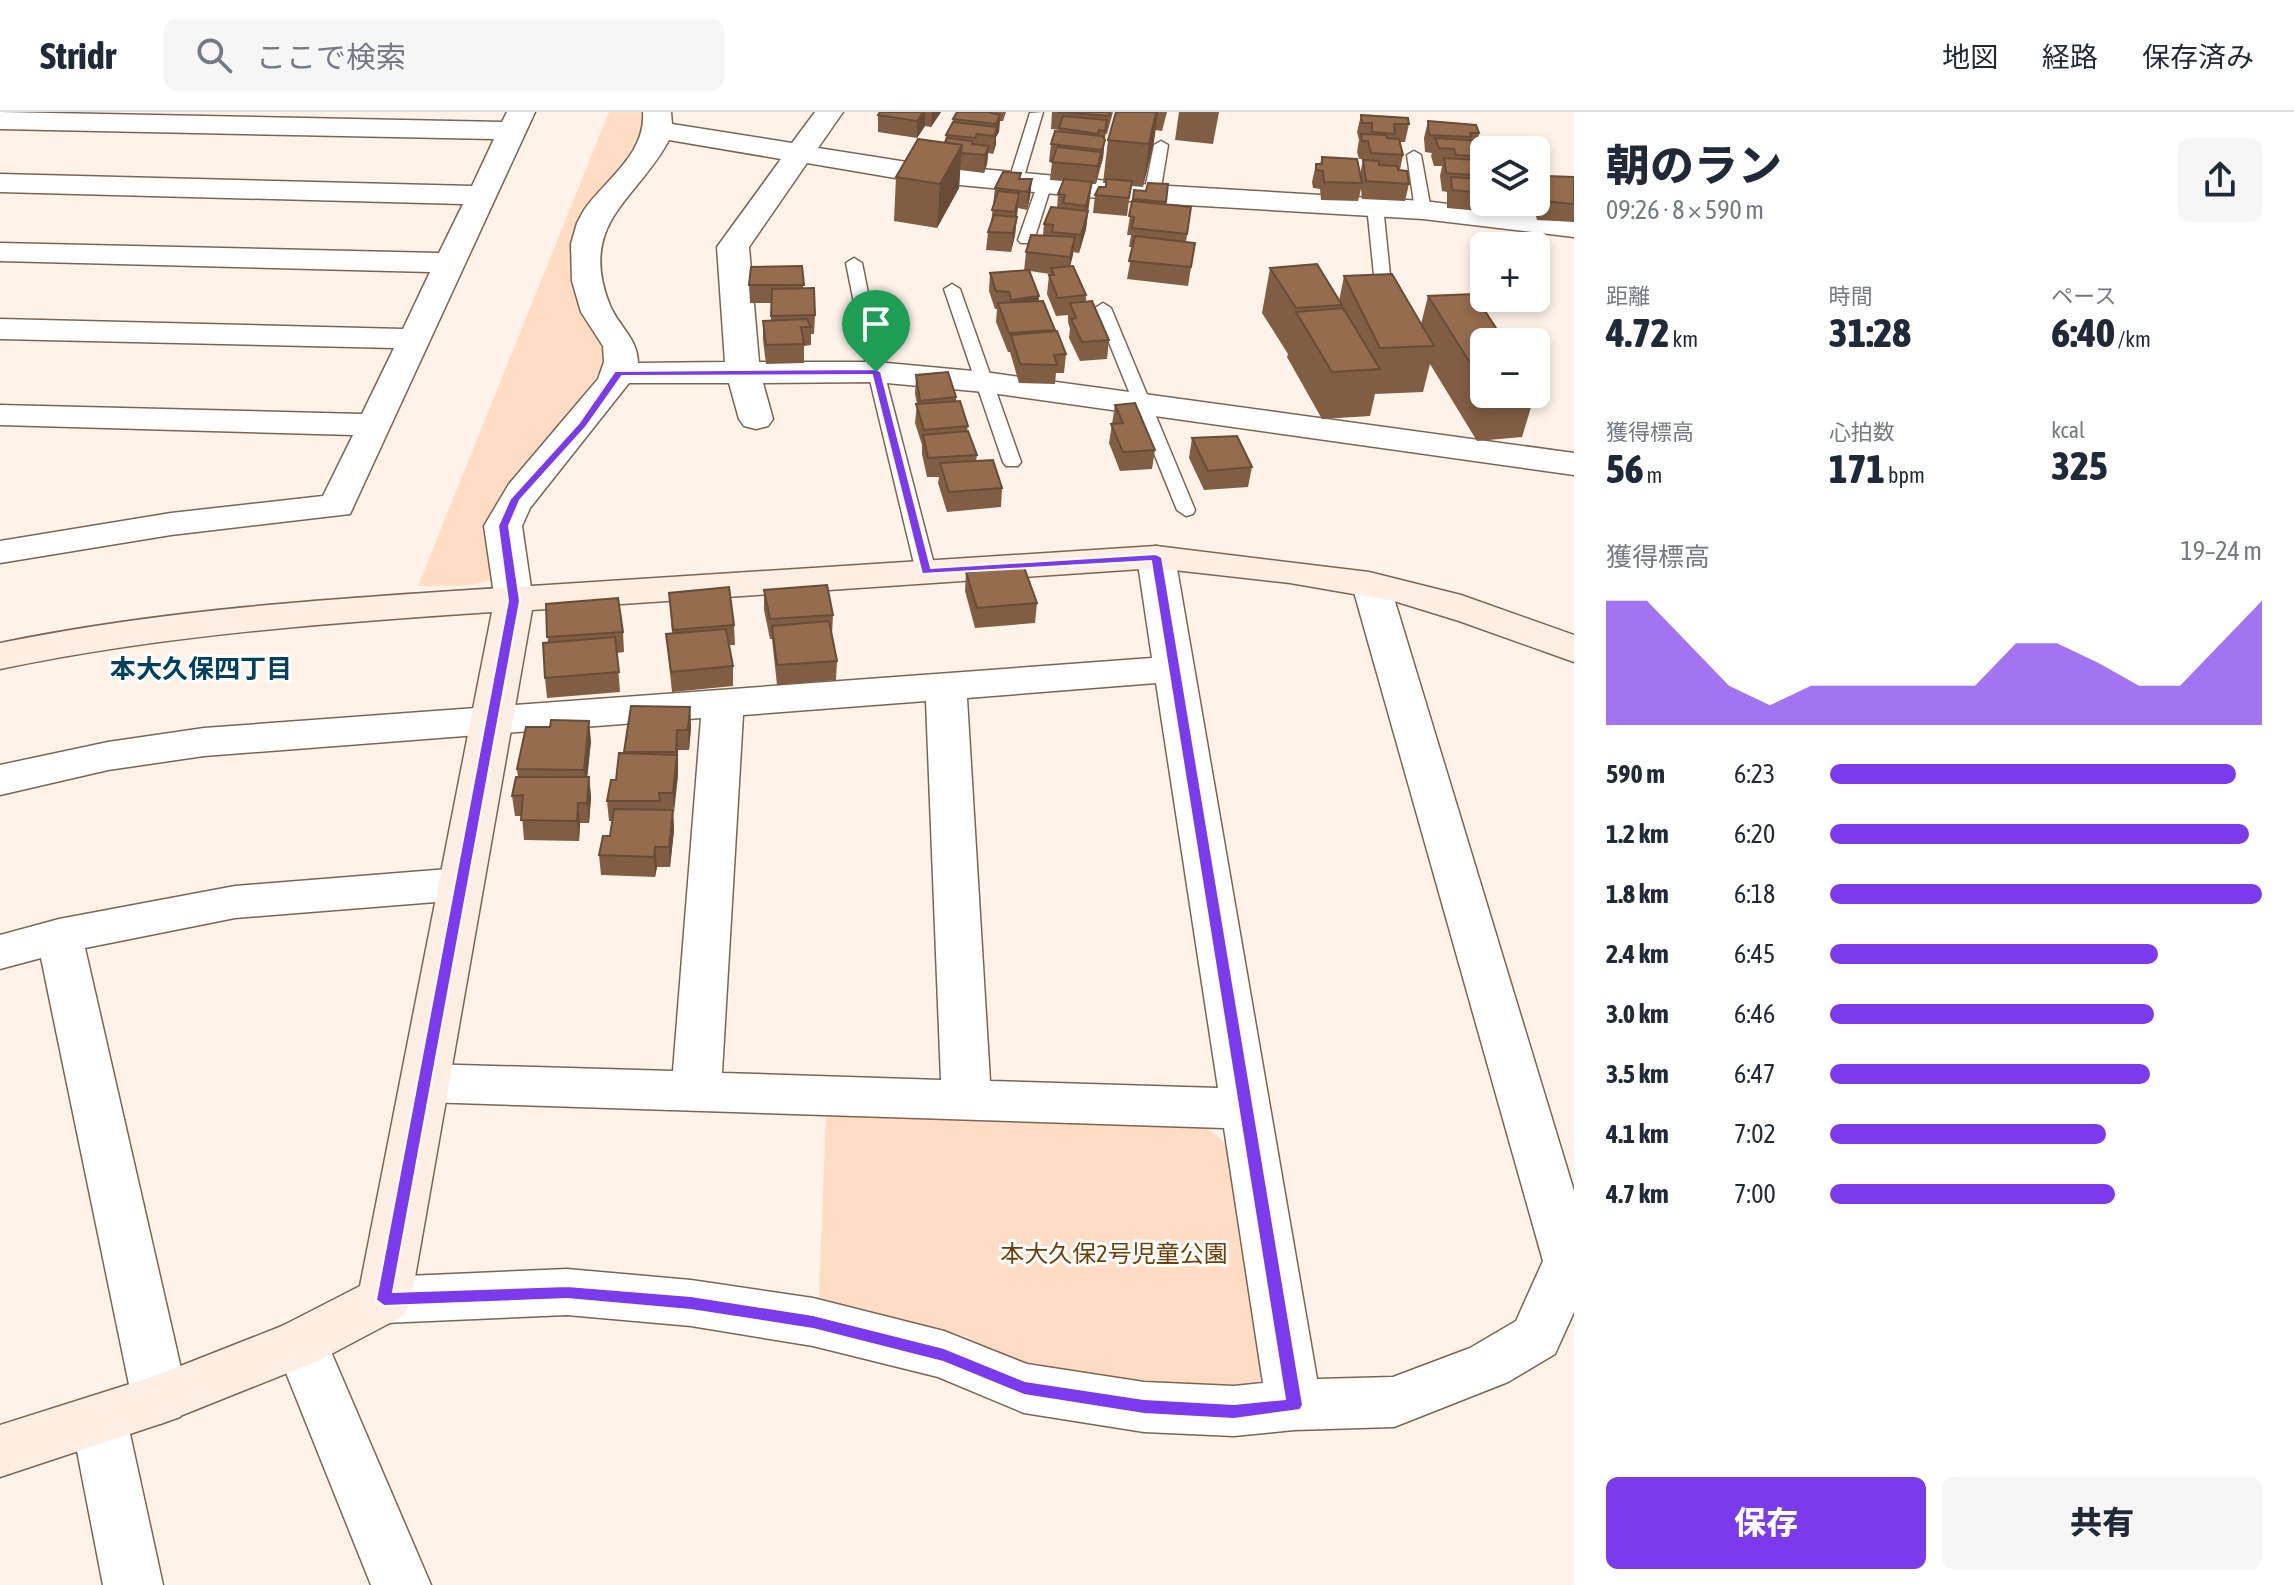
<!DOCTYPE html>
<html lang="ja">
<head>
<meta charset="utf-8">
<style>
	:root { --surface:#fff; --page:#f6f6f7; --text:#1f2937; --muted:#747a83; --line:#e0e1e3; --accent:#7c3aed }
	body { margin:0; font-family:"Asap Condensed","Noto Sans JP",sans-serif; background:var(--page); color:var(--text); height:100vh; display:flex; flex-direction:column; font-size:30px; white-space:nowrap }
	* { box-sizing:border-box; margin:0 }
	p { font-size:26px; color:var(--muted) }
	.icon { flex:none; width:44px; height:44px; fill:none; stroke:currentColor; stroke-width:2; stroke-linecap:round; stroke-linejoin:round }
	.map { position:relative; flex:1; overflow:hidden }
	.side { display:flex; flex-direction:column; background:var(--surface); width:720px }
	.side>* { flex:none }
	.fabs { position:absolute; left:1470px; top:24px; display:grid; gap:16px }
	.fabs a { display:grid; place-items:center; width:80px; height:80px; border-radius:12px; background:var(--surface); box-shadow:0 4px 12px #0003; font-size:40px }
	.pin { position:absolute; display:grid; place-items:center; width:68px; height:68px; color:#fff; margin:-82px -34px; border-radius:50% 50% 50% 0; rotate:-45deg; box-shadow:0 0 8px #0007 }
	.pin .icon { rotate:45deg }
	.round { display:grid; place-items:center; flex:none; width:84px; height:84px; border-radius:12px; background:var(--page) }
	.headline { display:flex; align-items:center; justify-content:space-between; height:136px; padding:0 32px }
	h1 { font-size:44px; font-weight:800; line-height:60px }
	.figures { display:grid; grid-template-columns:repeat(3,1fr); gap:12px; height:136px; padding:8px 32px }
	.figures div { display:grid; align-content:center }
	.figures b { font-size:40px; font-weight:800 }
	.figures small { font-size:22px; font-weight:400 }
	.figures p { font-size:22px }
	.chart { height:224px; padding:16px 32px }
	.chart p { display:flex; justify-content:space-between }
	.chart svg { width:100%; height:144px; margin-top:8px; fill:var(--accent); opacity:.7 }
	.action { display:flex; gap:16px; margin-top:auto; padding:16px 32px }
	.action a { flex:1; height:92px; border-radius:12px; background:var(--accent); color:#fff; font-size:32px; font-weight:800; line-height:92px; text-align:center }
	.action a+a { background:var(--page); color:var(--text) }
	ul { padding:0 32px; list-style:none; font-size:26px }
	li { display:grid; grid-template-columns:128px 96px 1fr; align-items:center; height:60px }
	li i { height:20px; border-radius:10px; background:var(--accent) }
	header { display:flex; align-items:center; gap:48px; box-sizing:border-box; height:112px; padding:0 40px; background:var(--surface); border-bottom:2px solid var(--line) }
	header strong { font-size:38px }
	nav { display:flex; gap:44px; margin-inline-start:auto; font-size:28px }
	.search { width:560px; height:72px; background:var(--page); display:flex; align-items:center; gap:20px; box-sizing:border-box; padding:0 28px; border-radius:12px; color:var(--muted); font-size:30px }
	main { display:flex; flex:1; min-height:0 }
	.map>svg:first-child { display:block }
	.green { fill:#ffdcc3 }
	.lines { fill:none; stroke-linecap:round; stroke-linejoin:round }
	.lane-casing { stroke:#7d6451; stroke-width:3 }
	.street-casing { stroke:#7d6451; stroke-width:3 }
	.secondary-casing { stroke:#7d6451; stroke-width:3 }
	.lane { fill:#fff; fill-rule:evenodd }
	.street { fill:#fff; fill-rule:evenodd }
	.secondary { fill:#fceee2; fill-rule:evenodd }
	.wall { fill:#805d43 }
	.shaded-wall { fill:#684c37 }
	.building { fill:#956c4e; stroke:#684c37; stroke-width:2 }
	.route { fill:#7c3aed; stroke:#fff; stroke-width:2; fill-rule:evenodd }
	.labels { text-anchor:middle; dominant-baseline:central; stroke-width:6; stroke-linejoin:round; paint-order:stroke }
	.park-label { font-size:24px; fill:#733c04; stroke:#fff }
	.neighbourhood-label { font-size:26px; font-weight:bold; fill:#004060; stroke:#fff }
</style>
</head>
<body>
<header>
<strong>Stridr</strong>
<div class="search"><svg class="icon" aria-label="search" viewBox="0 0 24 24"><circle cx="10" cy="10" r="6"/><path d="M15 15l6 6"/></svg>ここで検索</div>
<nav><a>地図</a><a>経路</a><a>保存済み</a></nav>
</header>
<main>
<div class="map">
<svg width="1574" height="1473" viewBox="0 0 1574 1473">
	<rect width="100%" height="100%" fill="#fef2e9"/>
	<g class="green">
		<path d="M609,0H644L645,20L572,158L584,200L609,248L550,326L506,373L490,414L491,468L472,473L418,474Z"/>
		<path d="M826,1001L1206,1014L1228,1034L1267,1261L1245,1279L1163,1282L1034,1257L964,1224L819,1188Z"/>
	</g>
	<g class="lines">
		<defs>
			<g id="lane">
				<path d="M1043,0L1023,68L1016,72L1011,71L1009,68L1030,1Z"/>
				<path d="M1161,29L1168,33L1160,82L1152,87L1144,82L1154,33Z"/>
				<path d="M1414,39L1421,43L1431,98L1423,103L1415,98L1407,43Z"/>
				<path d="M1045,67L1052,71L1034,128L1031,131H1021L1018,128L1038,71Z"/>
				<path d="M1375,89L1383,94L1390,163L1382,168L1374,163L1367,94Z"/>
				<path d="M854,146L862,151L884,260L936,460L926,466L916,460L868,260L846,151Z"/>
				<path d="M952,172L960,177L1021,350L1018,354H1006L1003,350L944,177Z"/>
				<path d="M1103,191L1111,196L1195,398L1193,402L1186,404L1177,398L1095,196Z"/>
			</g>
			<g id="street">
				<path d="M0,0L502,10L507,0H535L350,402L171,423L0,451V429L171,401L323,384L353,323L0,313V293L362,302L394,236L0,227V207L403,217L430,160L0,149V131L439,141L463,92L0,80V62L472,74L494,27L0,17Z"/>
				<path d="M643,0H671L672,12L792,31L815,0H843L818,36L907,50L1152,73L1423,89L1574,107V125L1423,107L1152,91L907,68L807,51L749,135L759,250H876L984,260L1574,341V363L984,280L876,270L763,271L773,307L768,314L756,317L744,314L739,307L729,271H629L530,396L522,414L533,489L528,498L514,501L500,498L495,489L484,414L509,372L598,267L604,250L603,234L581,200L572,169L571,132L577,111L584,98C606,67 646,42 643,0ZM669,28L781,47L717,135L725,250L638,251C638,226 617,213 609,191C578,110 637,88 669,28Z"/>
				<path d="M1156,434L1169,437L1175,445L1317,1267L1393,1265L1470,1236L1516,1209L1543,1149L1352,473L1357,465L1371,461L1385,465L1390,473L1574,1079V1200L1555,1242L1508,1270L1394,1315L1294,1318L1234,1324L1144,1320L1024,1301L938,1265L813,1234L691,1214L567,1203L384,1211L365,1204L357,1188L365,1172L384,1165L567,1157L691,1168L813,1186L944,1219L1027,1252L1144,1270L1234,1274L1263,1271L1224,1016L425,990L408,985L401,971L408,957L425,952L673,959L701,606L204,644L108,658L0,683V653L108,630L204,616L1152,546L1137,445L1143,437ZM1156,571L1218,976L990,969L967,586ZM926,589L941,968L722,961L743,603Z"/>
				<path d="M461,756L477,761L483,772L477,783L461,788L235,806L85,836L188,1287L180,1305L160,1312L140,1305L132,1287L41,846L0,857V823L59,807L235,774Z"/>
				<path d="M301,1207L320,1214L431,1473H371L274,1231L282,1214Z"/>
				<path d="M99,1283L119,1290L127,1308L163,1473H103L71,1308L79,1290Z"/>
			</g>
			<path id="secondary" d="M1156,434L1369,460L1461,483L1574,523V550L1459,509L1394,489L1290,471L1156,456L532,498L411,1188L403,1204L320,1248L160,1312L0,1365V1313L155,1264L282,1214L360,1174L492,500C327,511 162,523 0,557V531C180,494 363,485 547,473C750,460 953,447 1156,434Z"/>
		</defs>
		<use href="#lane" class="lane-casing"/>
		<use href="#street" class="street-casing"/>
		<use href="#secondary" class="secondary-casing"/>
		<use href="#lane" class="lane"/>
		<use href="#street" class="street"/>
		<use href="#secondary" class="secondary"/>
	</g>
	<g class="wall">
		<path d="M880,0H941L931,15L925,14L917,26L878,20V3Z"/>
		<path d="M957,0H1006L1003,9H1000L999,20L996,25V32L993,42L988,41L987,52L984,61L960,58L959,76L937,116L894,109L896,65L945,30L946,23Z"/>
		<path d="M1052,0H1113L1107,22H1105L1103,46L1096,72H1092L1086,117L1079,141L1073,140L1070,154L1086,183V190L1109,228L1107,247L1080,249L1069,226L1070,217L1068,210V203L1056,204L1047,182L1049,163L1050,162L1030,159L1039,189L1055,218L1066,242L1064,261H1056L1055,272L1019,271L1010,240H1008L996,210L997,197H995L989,179L990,161L1024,159L1026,140L1043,123L1044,112L1057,96L1058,82L1063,69L1050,68L1052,50H1049L1051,32L1059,18L1051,17Z"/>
		<path d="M1116,0H1167L1162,19L1155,18L1143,75L1131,74L1127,104L1093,101L1095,83L1105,75L1106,71H1103L1108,28Z"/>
		<path d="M1179,0H1219L1213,32L1175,28Z"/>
		<path d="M1361,3L1409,12L1405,30H1400L1403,43L1400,58L1409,72L1405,89L1362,87L1361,77L1358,89L1321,88L1320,77L1313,76L1312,70L1316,52H1320L1322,45L1360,62L1363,48H1364V47H1359L1357,40L1359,28L1357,20Z"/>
		<path d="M1428,9L1479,21L1478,29L1484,38V90H1505L1502,101L1447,96V80L1442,79L1440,64L1442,54H1434L1431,44L1432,41L1425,40L1424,26Z"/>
		<path d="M1021,61L1020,67H1032L1030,85L1027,98L1018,96L1015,123L1011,140L986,138L988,120L991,111L995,76Z"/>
		<path d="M1545,64L1574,65V110L1537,108L1534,97Z"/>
		<path d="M1168,72L1166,92L1191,95L1186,130L1195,131L1188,174L1127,167L1133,135H1129L1131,123H1127L1134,78L1146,79Z"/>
		<path d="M802,154L803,177L815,203L814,222H811V233L804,234V251L766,252L763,228V209H771V191H750L749,173Z"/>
		<path d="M1270,156L1339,189L1344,164L1421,212L1428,184L1484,230V282H1535L1522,325L1477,329L1430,252L1423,280L1375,282L1370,304L1322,307L1287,245L1288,242L1262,201Z"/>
		<path d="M916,263L956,285V290L968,314L967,319L977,343L976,349L1002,376L1001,395L947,400L938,371L939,365H927L922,342V333L915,311L917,292L915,282Z"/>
		<path d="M1115,293L1155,338L1152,357L1120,359L1109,331Z"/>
		<path d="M1192,326L1252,355L1248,375L1204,378L1189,346Z"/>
		<path d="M966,460L1037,491L1035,511L975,516L965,479Z"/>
		<path d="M764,478L833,503L832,523L837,549L836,568L777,573L772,527H770L764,498Z"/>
		<path d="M669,481L734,513L735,533H729L733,554V574L672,580L666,522L672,521Z"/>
		<path d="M546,492L623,520L624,540L617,541L620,580L547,586L545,566L548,531Z"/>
		<path d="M631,594L690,595L691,615L689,638H678V663L673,701L674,718L670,755H657L655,765L601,763L599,743L610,724L612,709H609L607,689L616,668L624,642Z"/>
		<path d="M591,629L587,665H589L591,685L589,711H580L579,729L524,728L522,704H515L512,684L518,665L517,657Z"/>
	</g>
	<g class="shaded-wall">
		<path d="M923,0H925V14L917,26V9Z"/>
		<path d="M932,0H941L931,15Z"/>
		<path d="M1156,0H1158L1154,30L1143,75L1149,32Z"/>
		<path d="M1000,3L999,20L996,25V32L993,42L996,12Z"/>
		<path d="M1107,8L1103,46L1100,56L1102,38Z"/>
		<path d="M962,33L959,76L937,116L940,72Z"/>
		<path d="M989,34L987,52L984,61L985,43Z"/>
		<path d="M1101,40L1099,57L1096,72L1098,54Z"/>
		<path d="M1032,67L1030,85L1027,98L1028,80Z"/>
		<path d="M1092,70L1086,107L1088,99L1086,117L1079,141L1081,123L1085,110L1086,94Z"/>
		<path d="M1019,81L1017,99L1013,118L1015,100Z"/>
		<path d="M1017,105L1015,123L1011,140L1013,121Z"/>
		<path d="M1075,125L1073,143L1068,163L1070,145Z"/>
		<path d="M1039,184L1037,202L1010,206L1011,188Z"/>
		<path d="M690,595L691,615L689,638L688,618Z"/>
		<path d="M589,609L591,629L586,678L584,658Z"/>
		<path d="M677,618L678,663L674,701L673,681L676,649Z"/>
		<path d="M589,665L591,685L589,711L587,691Z"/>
		<path d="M578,691L580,711L579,729L577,709Z"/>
		<path d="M673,698L674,718L670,755L669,735Z"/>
		<path d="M655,735L657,755L655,765L654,745Z"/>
	</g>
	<g class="building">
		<path d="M880,0H923L917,9L878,3Z"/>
		<path d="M957,0H991V1L1000,3L996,12L953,7Z"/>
		<path d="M1057,0H1110L1109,4Z"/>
		<path d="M1116,0H1156L1149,32L1108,28Z"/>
		<path d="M1361,3L1408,6L1409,12H1394L1395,22L1372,20V11H1362Z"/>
		<path d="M1063,4L1107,8L1105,19L1099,18L1098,22L1059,16Z"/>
		<path d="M1428,9L1476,13L1479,21H1470L1471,25L1429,23Z"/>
		<path d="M953,10L997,15L994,24L977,22L975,26L946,23Z"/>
		<path d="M1055,19L1102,24L1105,28L1102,38L1051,32Z"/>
		<path d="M1361,22L1386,23L1387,26L1399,27L1403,43L1371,41L1368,29H1362Z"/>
		<path d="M947,26L972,29V32L989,34L985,43L961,41L962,33L945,30Z"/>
		<path d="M1435,26L1485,29L1488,38H1484V64L1446,61L1444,46L1474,48L1473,44L1456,43L1454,37L1439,36Z"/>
		<path d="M918,27L962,33L940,72L896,65Z"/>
		<path d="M1057,35L1101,40L1098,54L1052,50Z"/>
		<path d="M1322,45L1357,47L1362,71L1324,70L1323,59L1316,58V52H1322Z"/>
		<path d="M1363,48L1379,49V53L1397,54L1398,58L1407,59L1409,72L1366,69Z"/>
		<path d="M1003,60L1021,61L1019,67H1032L1028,80L995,76Z"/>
		<path d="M1545,64L1574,65V92L1542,89L1539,79H1549Z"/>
		<path d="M1451,65L1483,67L1484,81L1452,78Z"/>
		<path d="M1064,67L1092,70L1086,94L1063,91L1065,83L1058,82Z"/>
		<path d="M1106,67L1132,69L1129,86L1095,83L1099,75H1106Z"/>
		<path d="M1148,71L1168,72L1166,90L1133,87L1134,78L1146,79Z"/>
		<path d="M998,79L1019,81L1015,100L992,98Z"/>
		<path d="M1132,89L1191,95L1187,122L1132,116L1134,105L1129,104Z"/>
		<path d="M1051,95L1088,99L1081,123L1052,120L1053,113L1044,112Z"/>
		<path d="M994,103L1017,105L1013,121L988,120Z"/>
		<path d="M1031,123L1075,125L1070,145L1026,140Z"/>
		<path d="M1135,124L1195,131L1191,155L1129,149Z"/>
		<path d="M1317,152L1342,193L1296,196L1270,156Z"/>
		<path d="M802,154L804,173H749L751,155Z"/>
		<path d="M1073,154L1086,183L1058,186L1049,163H1054L1051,156Z"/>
		<path d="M1029,158L1039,184L1011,188L1009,180L996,179L990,161Z"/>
		<path d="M1392,162L1434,234L1380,236L1344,164Z"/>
		<path d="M814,176L815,203L771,204L772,177Z"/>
		<path d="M1474,182L1505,230H1484V273L1428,184Z"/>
		<path d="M1043,189L1055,218L1009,221L998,191Z"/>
		<path d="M1092,189L1109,228L1082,230L1071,207L1076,206L1070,191Z"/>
		<path d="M1343,196L1380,257L1332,260L1296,200Z"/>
		<path d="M807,207L811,215H801L804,232L766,233L763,209Z"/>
		<path d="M1057,219L1066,242L1054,243L1057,253L1020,252L1011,223Z"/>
		<path d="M948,260L956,285L920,289L916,263Z"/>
		<path d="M960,289L968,314L924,318L916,292Z"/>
		<path d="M1135,291L1155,338L1123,340L1111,312L1123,311L1115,293Z"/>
		<path d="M968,319L977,343L928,346L923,323Z"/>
		<path d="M1237,324L1252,355L1208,359L1192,326Z"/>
		<path d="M993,348L1002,376L949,380L940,351Z"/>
		<path d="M1024,455L1037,491L977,496L966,460Z"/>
		<path d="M827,473L833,503L770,507L764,478Z"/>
		<path d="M729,475L734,513L673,518L669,481Z"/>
		<path d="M618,486L623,520L547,525L546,492Z"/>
		<path d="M829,509L837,549L777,553L772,514Z"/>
		<path d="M726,517L733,554L671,560L666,522Z"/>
		<path d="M615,525L619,560L545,566L543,531Z"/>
		<path d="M631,594L690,595L688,618H677L676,640H624Z"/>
		<path d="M551,608L589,609L584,658L517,657L526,615H550Z"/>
		<path d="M619,641L677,643L673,681H659L660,689H607L611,668H616Z"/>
		<path d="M516,665H589L587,691H578L577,709L521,708L523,683L512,684Z"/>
		<path d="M614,697L673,698L669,735H655L654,745L599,743L603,724H610Z"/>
	</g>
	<path class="route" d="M876,257L881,260L931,456L1156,442L1162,445L1303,1293L1300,1298L1234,1307L1144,1302L1024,1283L943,1250L813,1217L691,1198L567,1187L384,1194L376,1188L508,489L498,414L510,387L579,311L615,259ZM872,263L922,462L1151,449L1285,1287L1234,1292L1144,1287L1025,1269L944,1236L813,1203L691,1184L567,1174L393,1180L520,489L509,414L520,388L586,315L622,264Z"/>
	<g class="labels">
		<g class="park-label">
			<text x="1114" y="1141">本大久保2号児童公園</text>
		</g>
		<g class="neighbourhood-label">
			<text x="201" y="557">本大久保四丁目</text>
		</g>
	</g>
</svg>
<div class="fabs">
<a><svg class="icon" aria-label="layers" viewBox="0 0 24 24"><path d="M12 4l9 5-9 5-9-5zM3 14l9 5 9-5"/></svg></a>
<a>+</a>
<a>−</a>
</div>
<div class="pin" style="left:876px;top:260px;background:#1e9e55"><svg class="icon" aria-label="arrive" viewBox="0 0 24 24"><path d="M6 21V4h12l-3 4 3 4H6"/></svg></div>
</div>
<section class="side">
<div class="headline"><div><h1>朝のラン</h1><p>09:26 · 8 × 590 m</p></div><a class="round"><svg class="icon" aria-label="share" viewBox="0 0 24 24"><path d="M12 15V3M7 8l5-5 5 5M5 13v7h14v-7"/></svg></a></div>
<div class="figures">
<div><p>距離</p><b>4.72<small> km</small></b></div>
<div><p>時間</p><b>31:28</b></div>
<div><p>ペース</p><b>6:40<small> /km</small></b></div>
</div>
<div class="figures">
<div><p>獲得標高</p><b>56<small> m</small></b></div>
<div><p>心拍数</p><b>171<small> bpm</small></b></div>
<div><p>kcal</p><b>325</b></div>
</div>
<div class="chart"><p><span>獲得標高</span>19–24 m</p>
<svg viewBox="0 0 160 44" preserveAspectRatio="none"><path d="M0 44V6L10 6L20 19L30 32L40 38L50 32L60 32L70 32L80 32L90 32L100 19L110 19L120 25L130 32L140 32L150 19L160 6V44z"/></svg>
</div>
<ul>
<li><b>590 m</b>6:23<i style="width:94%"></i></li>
<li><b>1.2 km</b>6:20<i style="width:97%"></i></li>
<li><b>1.8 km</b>6:18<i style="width:100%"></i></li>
<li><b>2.4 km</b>6:45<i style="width:76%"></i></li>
<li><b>3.0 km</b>6:46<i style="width:75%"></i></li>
<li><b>3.5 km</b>6:47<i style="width:74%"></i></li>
<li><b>4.1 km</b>7:02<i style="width:64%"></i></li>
<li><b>4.7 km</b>7:00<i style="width:66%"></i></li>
</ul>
<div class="action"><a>保存</a><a>共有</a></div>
</section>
</main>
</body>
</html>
